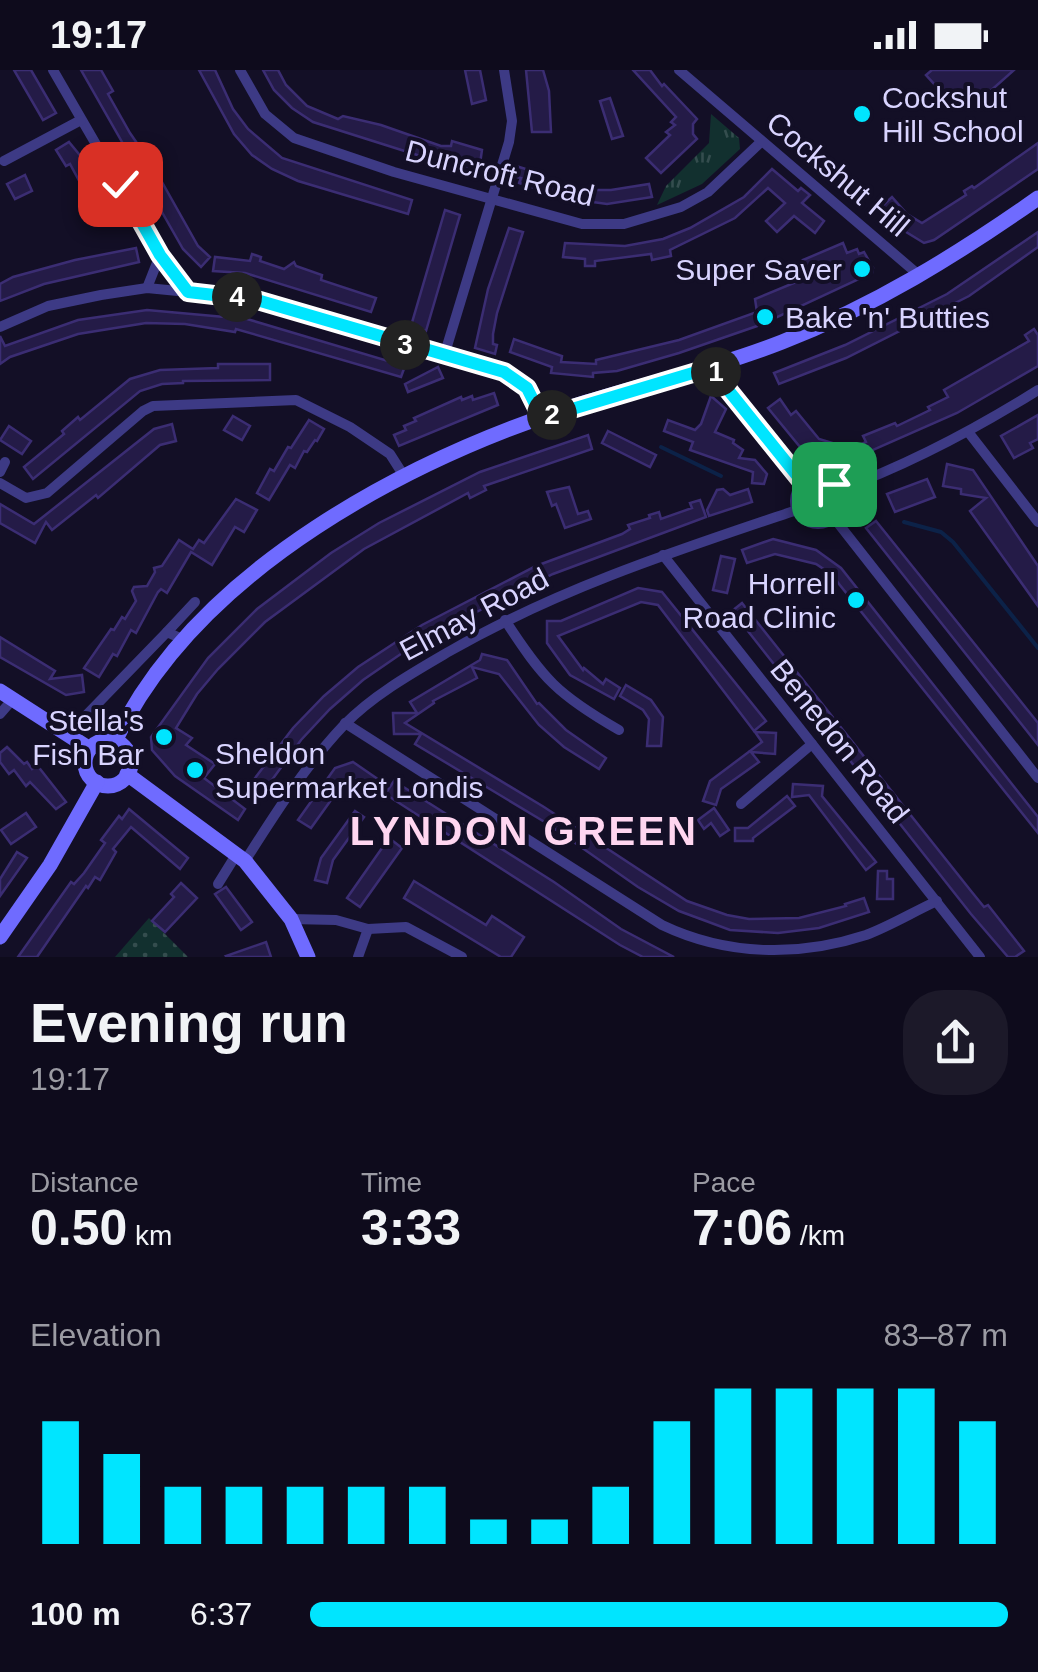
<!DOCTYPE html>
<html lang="en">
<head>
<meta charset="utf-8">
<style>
	:root { --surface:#0e0b1c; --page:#1c1929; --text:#f1f3f6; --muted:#9b9ba3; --accent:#00e5ff }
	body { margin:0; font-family:Helvetica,sans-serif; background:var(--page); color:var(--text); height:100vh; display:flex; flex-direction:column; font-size:38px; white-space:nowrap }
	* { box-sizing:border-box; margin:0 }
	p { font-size:32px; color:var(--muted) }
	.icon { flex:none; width:55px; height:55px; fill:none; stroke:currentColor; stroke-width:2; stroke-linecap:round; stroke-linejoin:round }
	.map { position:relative; height:887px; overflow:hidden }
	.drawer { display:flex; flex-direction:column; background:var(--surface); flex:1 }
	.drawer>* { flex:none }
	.pin { position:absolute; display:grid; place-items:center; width:85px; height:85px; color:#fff; margin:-42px; border-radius:20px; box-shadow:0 5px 15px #0006 }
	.km { position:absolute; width:50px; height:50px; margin:-25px; border-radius:50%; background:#222; color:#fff; font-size:28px; line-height:50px; text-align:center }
	.round { display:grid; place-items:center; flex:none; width:105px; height:105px; border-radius:40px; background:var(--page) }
	.headline { display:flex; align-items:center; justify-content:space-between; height:170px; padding:0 30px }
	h1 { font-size:55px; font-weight:800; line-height:75px }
	.metrics { display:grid; grid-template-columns:repeat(3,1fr); gap:15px; height:170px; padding:10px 30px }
	.metrics div { display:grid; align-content:center }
	.metrics b { font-size:50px; font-weight:800 }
	.metrics small { font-size:28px; font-weight:400 }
	.metrics p { font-size:28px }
	.chart { height:280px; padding:20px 30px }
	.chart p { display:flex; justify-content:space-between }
	.chart svg { width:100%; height:180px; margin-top:10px; stroke:var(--accent); stroke-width:6 }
	ul { padding:0 30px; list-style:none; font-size:32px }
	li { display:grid; grid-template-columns:160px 120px 1fr; align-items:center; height:75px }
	li i { height:25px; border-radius:12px; background:var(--accent) }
	.status { display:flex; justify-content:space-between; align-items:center; height:70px; padding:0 50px; background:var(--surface); direction:ltr }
	.status svg { height:28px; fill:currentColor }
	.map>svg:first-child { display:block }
	.grass { fill:url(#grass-tufts) }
	.garden { fill:url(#garden-dots) }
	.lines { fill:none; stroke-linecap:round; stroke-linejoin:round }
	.stream { stroke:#0c2248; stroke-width:4 }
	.building { fill:#241b47; stroke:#3b2d73; stroke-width:2.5 }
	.street { stroke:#3d3a85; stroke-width:10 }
	.secondary { stroke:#6f6bff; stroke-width:15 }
	.route-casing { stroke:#fff; stroke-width:20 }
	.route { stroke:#00e5ff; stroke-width:12 }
	.poi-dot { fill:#00e5ff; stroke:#130f26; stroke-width:4 }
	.labels { text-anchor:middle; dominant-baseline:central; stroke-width:8; stroke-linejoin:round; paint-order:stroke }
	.poi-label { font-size:30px; fill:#d9d4ff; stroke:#130f26; text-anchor:start }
	.street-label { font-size:30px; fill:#d9d4ff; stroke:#130f26 }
	.district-label { font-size:40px; font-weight:bold; letter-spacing:2.5px; fill:#ffd6f0; stroke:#130f26 }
</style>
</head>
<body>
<div class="status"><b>19:17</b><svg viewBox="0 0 49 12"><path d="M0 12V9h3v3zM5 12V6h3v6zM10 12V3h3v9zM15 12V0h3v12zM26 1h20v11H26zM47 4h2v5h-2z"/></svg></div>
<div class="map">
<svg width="1038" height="887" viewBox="0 0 1038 887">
	<defs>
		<pattern id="grass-tufts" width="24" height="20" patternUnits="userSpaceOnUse" patternTransform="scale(2.5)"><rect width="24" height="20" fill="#12302f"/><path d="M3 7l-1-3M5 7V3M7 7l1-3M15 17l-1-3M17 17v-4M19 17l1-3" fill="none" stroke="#344d4e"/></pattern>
		<pattern id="garden-dots" width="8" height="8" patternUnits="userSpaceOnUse" patternTransform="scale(2.5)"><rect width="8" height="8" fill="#12302f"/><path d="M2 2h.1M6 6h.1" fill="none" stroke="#344d4e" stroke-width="1.8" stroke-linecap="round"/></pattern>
	</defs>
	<rect width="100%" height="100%" fill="#130f26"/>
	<path class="grass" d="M711,44L739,68L740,79L702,114L657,135L666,116L709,73Z"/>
	<path class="garden" d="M149,848L188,887H115Z"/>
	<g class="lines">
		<g class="stream">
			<path d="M661,377L721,406"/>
			<path d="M904,452L941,462L953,472L1038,578"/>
		</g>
	</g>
	<g class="building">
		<path d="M14,0H31L56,43L43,50Z"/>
		<path d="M81,0H101L113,21L108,24L130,63L154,98L198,176L210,187L201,197L183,179Z"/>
		<path d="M199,0H215L233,39L248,59L282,88L412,130L408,144L298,111L272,99L252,85L234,64Z"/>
		<path d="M263,0H278L286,15L307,36L338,49L343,46L381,55L441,76H451L452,71L482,80L480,94H478L476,99L433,90L313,52L292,38L274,20Z"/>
		<path d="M465,0H480L486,30L472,34Z"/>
		<path d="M526,0H543L549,21L551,62H532Z"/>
		<path d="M633,0H650L662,16L664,14L697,49L693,54V64L697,69L661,103L646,88L670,65L666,62L675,55L671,52L676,47Z"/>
		<path d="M932,0H1014L978,32L971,25L956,38L926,5Z"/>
		<path d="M610,28L623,66L612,69L600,31Z"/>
		<path d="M69,72L83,89L109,136L96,142L70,94L66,96L56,80Z"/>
		<path d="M1038,73V99L934,170L924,173L898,157L881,137L892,127L907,144L922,153L966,125L964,121L972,116L974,118Z"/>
		<path d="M516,96L542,104L541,107L563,115L585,120H611L649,114L652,127L607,134L564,128L519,113L521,108L513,106Z"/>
		<path d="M772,99L798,121L801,118L810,125L802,133L824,151L815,163L794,146L777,162L766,151L785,133L768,118L735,148L670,180L671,186L652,190L651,184L595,191V196H585V189L563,187L565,173L625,176L663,169L690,158L744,127Z"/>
		<path d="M25,105L32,121L15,129L7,114Z"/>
		<path d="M445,140L460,145L426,261L411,256Z"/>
		<path d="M509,158L523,162L497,243L493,264V274L497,275L495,284L475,278L488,219Z"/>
		<path d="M1038,162V177L969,226L846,288L779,314L774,303L845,275L947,224Z"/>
		<path d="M843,173L847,183L857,179L859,184L864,182L873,198L872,203L760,255L679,283L617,301L593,303V307L551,303L552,297L510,282L514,269L562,286L561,292L596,294V290L679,270L757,242L755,229L801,210L797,201L806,197L803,190Z"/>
		<path d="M136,178L139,192L44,214L0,231V214L13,207L75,190Z"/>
		<path d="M252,184L261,187L260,191L284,199L294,192L296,196L322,205L321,210L376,228L371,242L245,203L213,201L215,187L250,191Z"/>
		<path d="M147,240L247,249L405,296L401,307L236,259L235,262L185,254L146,253L78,264L10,287L0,294V266L5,276L78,250Z"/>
		<path d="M1034,259L1038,265V296L957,343L868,382L869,384L839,398L834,387L866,372L863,366L895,353L897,356L930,340L928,337L948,327L944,320L1029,271L1025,265Z"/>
		<path d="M218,294H270V310L183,311V313L162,314L140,321L33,409L24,397L64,364L62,361L78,347L80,350L130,309L160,300L218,298Z"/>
		<path d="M438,297L443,308L408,322L405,314Z"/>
		<path d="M494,323L498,335L399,376L394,365L406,360L404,356L416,351L414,348L461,327L462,330L472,326L473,330Z"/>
		<path d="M711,326L726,339L715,362L734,370L733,373L743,380L739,388L755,390L767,404L764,414L752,413L753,402L690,380L693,372L664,361L668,350L695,360L701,354Z"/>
		<path d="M780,329L791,345L796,341L819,369L836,374L831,389L808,381L805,383L768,338Z"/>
		<path d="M1038,345V369L1030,373L1033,378L1014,388L1001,366Z"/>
		<path d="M233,346L250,356L242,370L224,360Z"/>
		<path d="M309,350L324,359L317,371L315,370L307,382L304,381L295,398L290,395L269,430L257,423L270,399L274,401L288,377L291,378Z"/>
		<path d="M172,354L176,371L160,375L98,428L96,425L52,460L46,452L35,473L0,453V434L34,454L154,359Z"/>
		<path d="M9,356L31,371L22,384L0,370Z"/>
		<path d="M608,361L656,385L650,397L602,373Z"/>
		<path d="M588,365L592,379L484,416L486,420L470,428L468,423L364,479L265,552L218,599L197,624L176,658L192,668L186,675L215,694L204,708L245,739L238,750L175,706L152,680L151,667L208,588L257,539L331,483L379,453L480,402Z"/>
		<path d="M947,394L973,400L1038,496V536L970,441L986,428L961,424V419L943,416Z"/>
		<path d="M927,409L935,427L895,442L887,424Z"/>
		<path d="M569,417L578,444L588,441L591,449L565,458L556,434L552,436L547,422Z"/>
		<path d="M723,419L730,425L748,419L752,432L709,446L707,440L717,420Z"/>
		<path d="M236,429L257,440L244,462L235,457L212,495L191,482L167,523L161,519L158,522L136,563L131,560L117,586L113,584L99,607L84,598L111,559L114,560L122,547L125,549L136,531L132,521L134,517L147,516L155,502L154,498L162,496L179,470L193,479L199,470L204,473Z"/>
		<path d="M700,430L706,447L553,504L424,568L363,610L330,639L301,670L261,725L249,716L293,658L324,626L358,597L422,555L536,496L622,464L630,459L628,455L650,448L649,445L659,442L661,449L692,438L690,433Z"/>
		<path d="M876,451L1038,653V675L866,458Z"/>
		<path d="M773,469L816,480L841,498L1038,747V763L831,504L816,494L775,484L747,493L742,480Z"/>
		<path d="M721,486L735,489L727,523L713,520Z"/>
		<path d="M638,518L662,522L766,651L754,661L658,535L641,532L558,566L583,600L584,598L603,614L606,609L620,618L614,629L570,605L547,573V551H561Z"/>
		<path d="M742,533L971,821L984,837L988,835L1024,881L1015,887H1008L971,844L740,551L732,541Z"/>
		<path d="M0,567L55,601L50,609L82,605L84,622L66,625L0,587Z"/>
		<path d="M482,584L507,590L537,634L539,633L566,660L606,688L599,699L564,677L539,655L499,604L472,597L477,608L433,631L434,633L405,653L544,737L687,831L727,845L749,849L799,848L846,836L845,834L864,828L869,842L819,858L778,863L730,860L706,851L679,841L638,817L548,754L415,674L421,664H394L393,643H417L410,632L480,590Z"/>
		<path d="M626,615L651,630L663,647L661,676H647L649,649L643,640L620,626Z"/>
		<path d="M755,662L776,663L775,684L751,682L759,692L721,719L716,735L703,731L710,711L762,672Z"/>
		<path d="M7,677L24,694L27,692L32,699L37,695L66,732L56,739L30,712L26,716L14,700L9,704L0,692V683Z"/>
		<path d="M353,692L385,714L377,724L349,705L311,758L298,750L335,698Z"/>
		<path d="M394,711L554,812L621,859L674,887H643L620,875L385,724Z"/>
		<path d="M793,714L823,716L822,726L876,792L866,800L809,725L792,727Z"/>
		<path d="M787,726L795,736L753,768V771H735V758H748Z"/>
		<path d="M714,738L729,760L720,766L711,753L704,759L698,750Z"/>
		<path d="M129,739L188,788L180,799L131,757L113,779L116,782L100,810L95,807L88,818L86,816L37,887H18L71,812L74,814L84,803L105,773L101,770L119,746L122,749Z"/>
		<path d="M355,741L364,747L333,790L327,813L315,810L321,788Z"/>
		<path d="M26,743L36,757L11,774L1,760Z"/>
		<path d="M389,768L402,778L360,837L347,828Z"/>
		<path d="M17,782L27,788L0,826V809Z"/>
		<path d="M878,801H887V809H893V829H877Z"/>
		<path d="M414,811L486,855L492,846L524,867L511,887H501L404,828Z"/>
		<path d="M181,813L197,828L165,862L152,851L174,827L171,824Z"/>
		<path d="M226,817L252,852L241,860L215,824Z"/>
		<path d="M266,872L271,887H227L226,886Z"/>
	</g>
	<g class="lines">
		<g class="street">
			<path d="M53,0L160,185L188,222"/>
			<path d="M240,0L265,44L294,68L394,102L582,154H624L681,137L708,122L761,72"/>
			<path d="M679,0L920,206"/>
			<path d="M4,91L81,50"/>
			<path d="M147,218L160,185"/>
			<path d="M0,257L48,236L101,225L147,218L188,222L257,231L504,302L527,318L542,348"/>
			<path d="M444,286L509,72L512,51L504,0"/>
			<path d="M713,297L725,316L803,413"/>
			<path d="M969,363L1038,452"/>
			<path d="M0,402L5,392"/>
			<circle cx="818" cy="431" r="23"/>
			<path d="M0,413L26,428L47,423L143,341L153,336L296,330L350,357L390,384L404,406"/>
			<path d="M839,420C910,394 974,360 1038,320"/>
			<path d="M834,448L1038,708"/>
			<path d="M663,485L980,887"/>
			<path d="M505,550C543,609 558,625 619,660"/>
			<path d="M167,562L195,532"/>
			<path d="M0,644L13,629"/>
			<path d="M345,653L662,855C727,886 799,887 866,865C890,856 913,842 937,831"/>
			<path d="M69,663L167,562L182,569"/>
			<path d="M741,734L812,674"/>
			<path d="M245,791C275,744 305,696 344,655C373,625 414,602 450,581C560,518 678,480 797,440"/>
			<path d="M218,814L236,785"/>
			<path d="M291,849L336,850L368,859L406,857L462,887"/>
			<path d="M358,887L368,859"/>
		</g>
		<g class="secondary">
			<path d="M0,621L90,679"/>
			<circle cx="108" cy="693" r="23"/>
			<path d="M115,671C198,498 411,387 587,332C652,312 718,297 782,272C874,236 957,185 1038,128"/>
			<path d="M127,704L245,791L291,849L308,887"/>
			<path d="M0,867L50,795L97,712"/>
		</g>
	</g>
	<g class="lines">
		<defs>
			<path id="route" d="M120,114L160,185L188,222L257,230L504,302L527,318L542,348L713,297L725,316L803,413L819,407L834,414"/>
		</defs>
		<use href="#route" class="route-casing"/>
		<use href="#route" class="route"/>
	</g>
	<g class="poi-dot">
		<circle cx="862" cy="44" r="10"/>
		<circle cx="862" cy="199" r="10"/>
		<circle cx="765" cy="247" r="10"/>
		<circle cx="856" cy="530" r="10"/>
		<circle cx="164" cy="667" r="10"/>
		<circle cx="195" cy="700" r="10"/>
	</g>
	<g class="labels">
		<g class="poi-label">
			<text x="882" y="27">Cockshut<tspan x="882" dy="34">Hill School</tspan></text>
			<text x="842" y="199" text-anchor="end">Super Saver</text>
			<text x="785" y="247">Bake 'n' Butties</text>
			<text x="836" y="513" text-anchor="end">Horrell<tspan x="836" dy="34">Road Clinic</tspan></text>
			<text x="144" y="650" text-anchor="end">Stella's<tspan x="144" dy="34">Fish Bar</tspan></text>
			<text x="215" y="683">Sheldon<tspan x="215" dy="34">Supermarket Londis</tspan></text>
		</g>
		<g class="street-label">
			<text transform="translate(500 103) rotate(14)">Duncroft Road</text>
			<text transform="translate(838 104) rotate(40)">Cockshut Hill</text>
			<text transform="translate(474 544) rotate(-28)">Elmay Road</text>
			<text transform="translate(840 671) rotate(51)">Benedon Road</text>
		</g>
		<g class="district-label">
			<text x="524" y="761">LYNDON GREEN</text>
		</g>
	</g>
</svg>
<div class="pin" style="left:834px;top:414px;background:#1e9e55"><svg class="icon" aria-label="arrive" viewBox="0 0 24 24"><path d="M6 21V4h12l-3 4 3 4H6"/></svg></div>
<div class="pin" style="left:120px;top:114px;background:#d93025"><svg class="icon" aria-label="check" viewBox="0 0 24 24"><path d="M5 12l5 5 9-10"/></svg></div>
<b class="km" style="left:716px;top:302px">1</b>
<b class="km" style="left:552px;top:345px">2</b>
<b class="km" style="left:405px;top:275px">3</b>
<b class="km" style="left:237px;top:227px">4</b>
</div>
<section class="drawer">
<div class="headline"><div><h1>Evening run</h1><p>19:17</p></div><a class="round"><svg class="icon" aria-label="share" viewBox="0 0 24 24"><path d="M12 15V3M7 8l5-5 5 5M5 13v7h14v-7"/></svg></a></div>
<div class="metrics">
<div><p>Distance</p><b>0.50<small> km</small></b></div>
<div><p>Time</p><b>3:33</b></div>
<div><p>Pace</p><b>7:06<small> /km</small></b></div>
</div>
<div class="chart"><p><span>Elevation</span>83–87 m</p>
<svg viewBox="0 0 160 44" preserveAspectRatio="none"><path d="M5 44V14M15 44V22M25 44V30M35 44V30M45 44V30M55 44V30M65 44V30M75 44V38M85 44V38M95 44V30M105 44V14M115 44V6M125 44V6M135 44V6M145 44V6M155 44V14"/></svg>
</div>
<ul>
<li><b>100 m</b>6:37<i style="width:100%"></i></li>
</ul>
</section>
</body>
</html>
